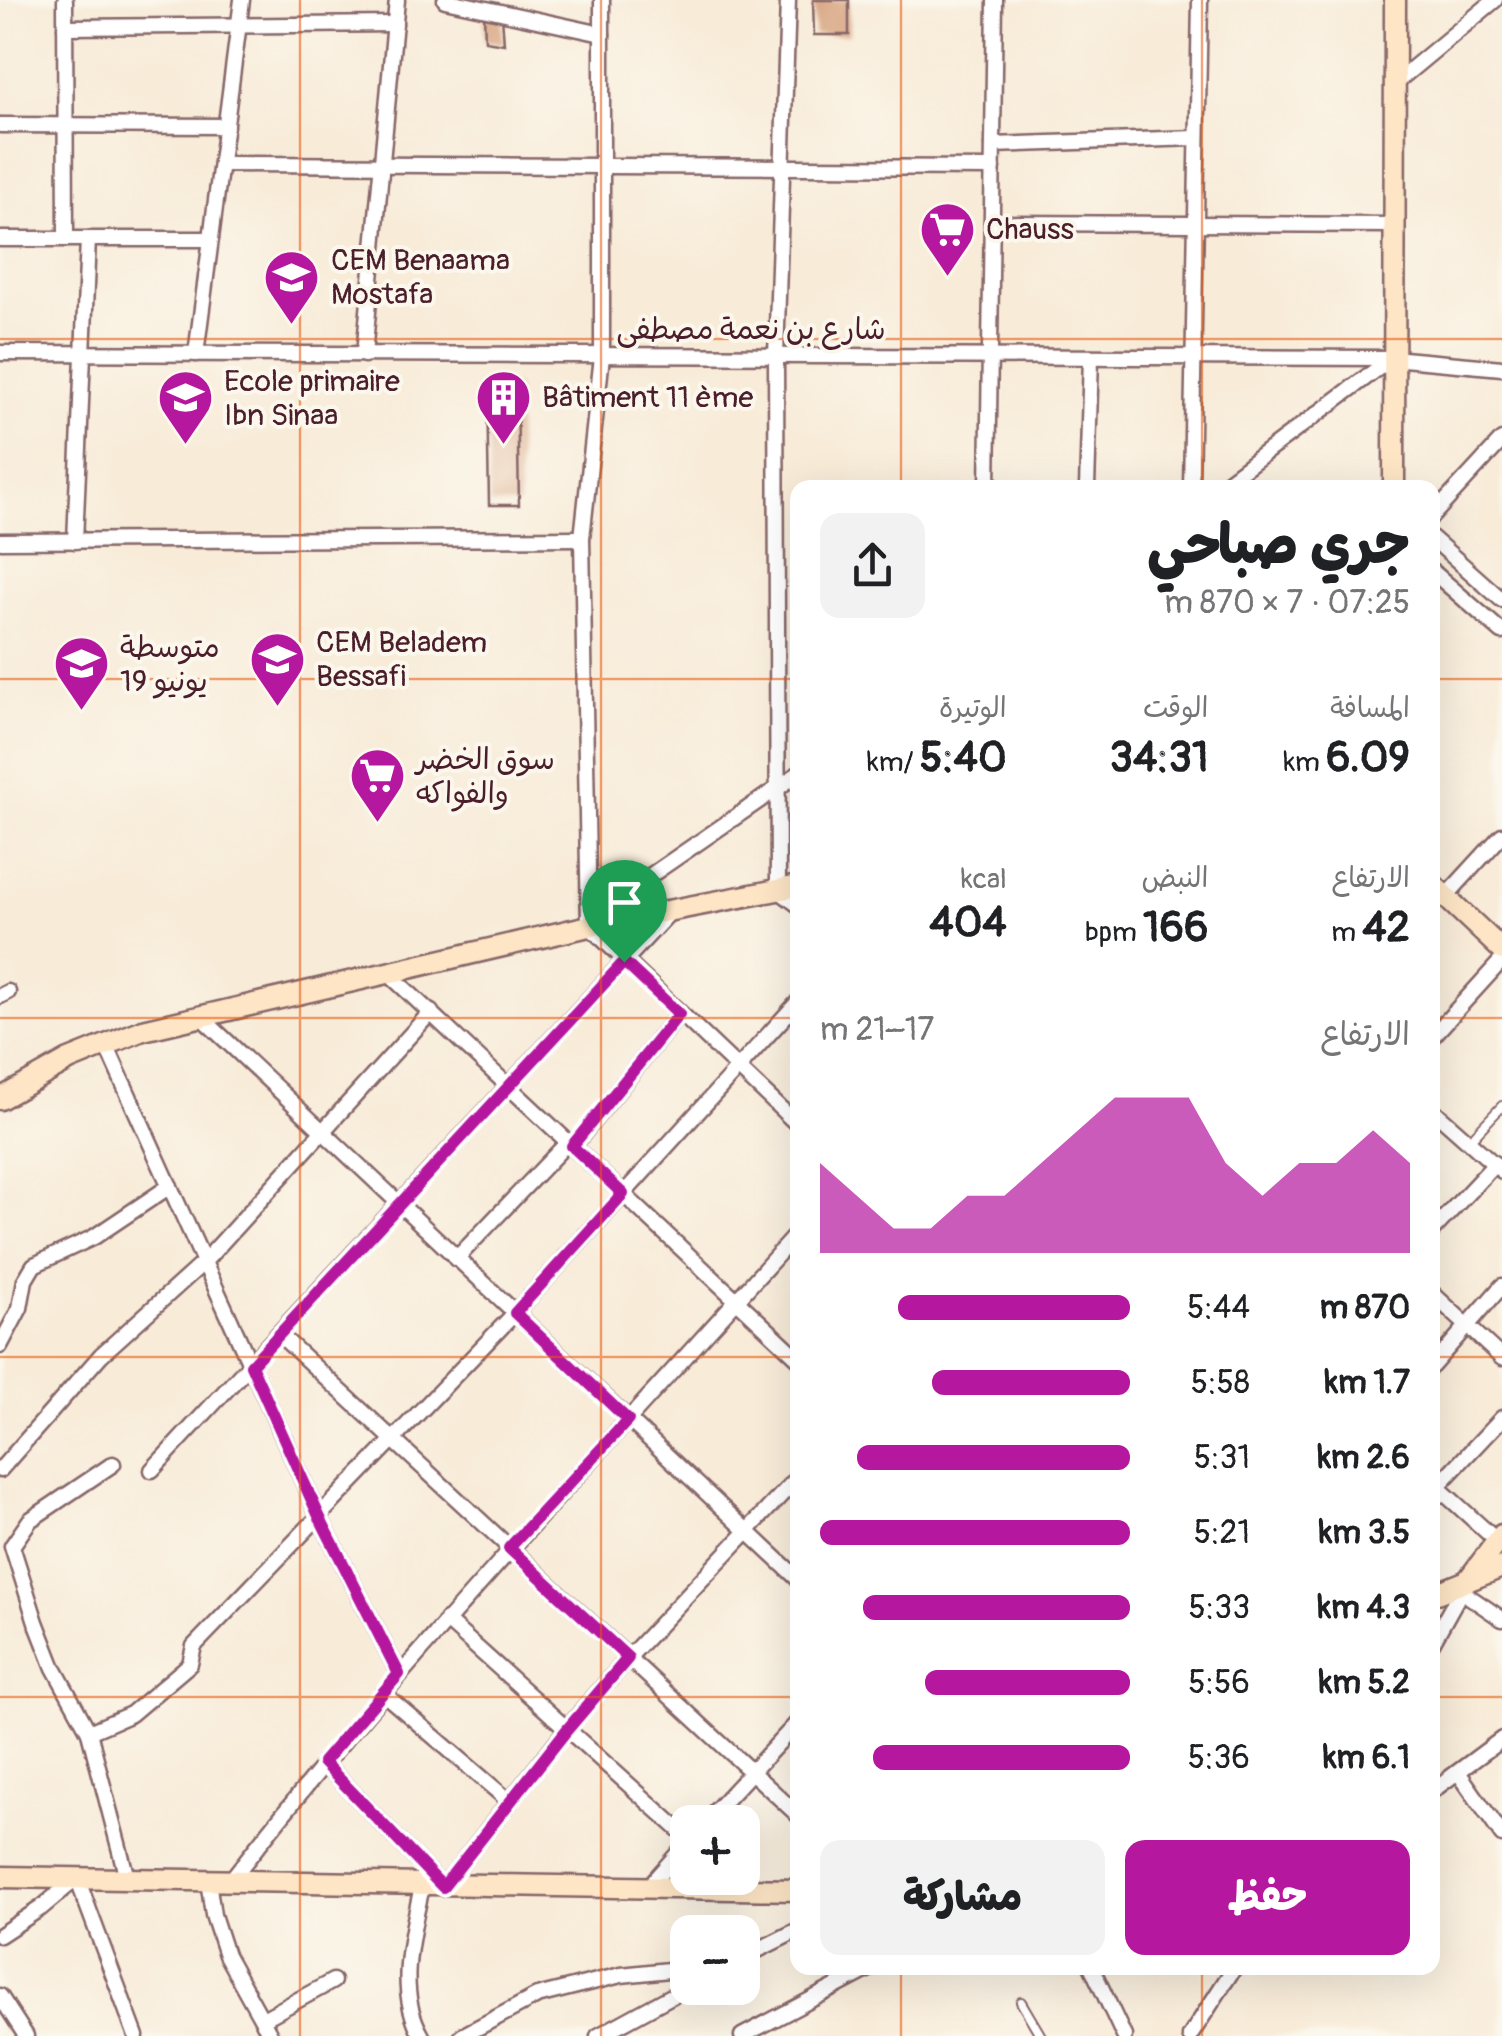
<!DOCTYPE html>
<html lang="ar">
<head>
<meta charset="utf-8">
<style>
	:root { --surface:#fff; --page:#f2f2f2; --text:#202124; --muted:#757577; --accent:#b5179e }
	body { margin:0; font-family:Pangolin,"Playpen Sans Arabic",sans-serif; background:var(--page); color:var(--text); direction:rtl; height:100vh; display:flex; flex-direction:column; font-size:38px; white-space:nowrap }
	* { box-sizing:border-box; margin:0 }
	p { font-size:32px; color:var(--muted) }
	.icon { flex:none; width:55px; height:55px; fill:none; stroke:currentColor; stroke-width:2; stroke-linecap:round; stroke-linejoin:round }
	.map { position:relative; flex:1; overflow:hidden; direction:ltr }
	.sheet { position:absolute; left:790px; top:480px; width:650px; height:1495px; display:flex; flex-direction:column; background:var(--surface); border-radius:20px; box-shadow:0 10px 40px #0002; direction:rtl }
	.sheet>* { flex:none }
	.tools { position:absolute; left:670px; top:1805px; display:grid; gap:20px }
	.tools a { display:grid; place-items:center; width:90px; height:90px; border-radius:20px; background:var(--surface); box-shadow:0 10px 40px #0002; font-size:50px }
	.pin { position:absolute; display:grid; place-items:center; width:85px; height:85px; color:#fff; margin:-102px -42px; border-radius:50% 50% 50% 0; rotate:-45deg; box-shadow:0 0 10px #0007 }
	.pin .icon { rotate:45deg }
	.round { display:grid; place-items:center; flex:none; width:105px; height:105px; border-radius:20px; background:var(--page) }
	.summary { display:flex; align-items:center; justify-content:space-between; height:170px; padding:0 30px }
	h1 { font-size:55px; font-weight:800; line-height:75px }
	.metrics { display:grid; grid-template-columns:repeat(3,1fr); gap:15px; height:170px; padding:10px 30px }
	.metrics div { display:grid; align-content:center }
	.metrics b { font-size:42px; font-weight:800 }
	.metrics small { font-size:28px; font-weight:400 }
	.metrics p { font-size:28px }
	.chart { height:280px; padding:20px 30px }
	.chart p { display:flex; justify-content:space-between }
	.chart svg { width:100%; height:180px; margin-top:10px; fill:var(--accent); opacity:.7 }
	.primary-button { display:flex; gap:20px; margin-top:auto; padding:20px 30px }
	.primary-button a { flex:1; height:115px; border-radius:20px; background:var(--accent); color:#fff; font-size:40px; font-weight:800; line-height:115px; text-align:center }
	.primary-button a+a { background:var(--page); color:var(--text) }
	ul { padding:0 30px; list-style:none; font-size:32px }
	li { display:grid; grid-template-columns:160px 120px 1fr; align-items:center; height:75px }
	li i { height:25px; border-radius:12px; background:var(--accent) }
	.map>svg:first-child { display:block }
	.building { fill:#d49b76 }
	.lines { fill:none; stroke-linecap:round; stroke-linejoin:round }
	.lane-casing { stroke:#876668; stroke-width:12 }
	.street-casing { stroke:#876668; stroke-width:19 }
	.secondary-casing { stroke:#876668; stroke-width:25 }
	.lane { stroke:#fff; stroke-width:8 }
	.street { stroke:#fff; stroke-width:14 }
	.secondary { stroke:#fde5c5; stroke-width:20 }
	.route-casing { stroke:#fff; stroke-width:20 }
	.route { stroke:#b5179e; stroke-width:12 }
	.grid { fill:none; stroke:#e8590c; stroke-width:2.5; stroke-opacity:0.55 }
	.labels { text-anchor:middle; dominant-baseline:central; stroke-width:8; stroke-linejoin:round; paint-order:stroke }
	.poi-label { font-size:30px; fill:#4a1f2b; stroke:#fbf7ec; text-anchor:start }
	.street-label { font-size:30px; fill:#4a1f2b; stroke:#fbf7ec }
</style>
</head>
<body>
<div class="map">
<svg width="1502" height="2036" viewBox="0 0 1502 2036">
	<rect width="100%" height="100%" fill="#fbf7ec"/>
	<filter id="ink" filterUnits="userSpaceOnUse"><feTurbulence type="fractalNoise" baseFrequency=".01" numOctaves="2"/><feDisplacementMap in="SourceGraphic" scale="20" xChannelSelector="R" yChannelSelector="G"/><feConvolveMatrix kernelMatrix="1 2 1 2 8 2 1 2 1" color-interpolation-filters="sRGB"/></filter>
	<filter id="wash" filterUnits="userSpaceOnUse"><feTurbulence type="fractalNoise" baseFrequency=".0048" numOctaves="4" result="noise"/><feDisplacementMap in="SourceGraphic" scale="40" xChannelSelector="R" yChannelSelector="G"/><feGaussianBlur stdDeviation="2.25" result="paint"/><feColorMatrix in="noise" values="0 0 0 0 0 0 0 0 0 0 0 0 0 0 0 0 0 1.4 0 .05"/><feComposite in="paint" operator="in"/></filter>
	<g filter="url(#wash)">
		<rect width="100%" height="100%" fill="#f8ebd8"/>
		<g id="blocks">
			<g class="building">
				<path d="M813,0H849V35H814Z"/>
				<path d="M484,11L502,16L504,44L485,41Z"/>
				<path d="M487,387H517L519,505H489Z"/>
			</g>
		</g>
	</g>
	<g filter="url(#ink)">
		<use href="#blocks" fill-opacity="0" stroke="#876668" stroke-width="2.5"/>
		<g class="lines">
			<defs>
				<g id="lane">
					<path d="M1469,1141L1502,1106"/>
					<path d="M1021,2002L1041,2036"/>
				</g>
				<g id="street">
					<path d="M65,0L66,239"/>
					<path d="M445,0L602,34"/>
					<path d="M602,0V356L582,538L589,926L798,1125"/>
					<path d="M788,0L776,356L778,890L798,905"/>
					<path d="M65,27L395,24"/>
					<path d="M1395,83L1495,0"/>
					<path d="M0,125L226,126"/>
					<path d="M993,145L1196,138"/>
					<path d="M221,164L993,168"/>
					<path d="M992,223L1393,225"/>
					<path d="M0,239H211"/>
					<path d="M0,353L1392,358L1502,368"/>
					<path d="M196,354L242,0"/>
					<path d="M364,355L397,0"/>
					<path d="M988,488L995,0"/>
					<path d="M1087,488L1091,357"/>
					<path d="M1191,488L1200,0"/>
					<path d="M1218,488L1392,358"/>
					<path d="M1432,516L1502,440"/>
					<path d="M1432,538L1502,600"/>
					<path d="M0,541L582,538"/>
					<path d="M75,541L88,239"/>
					<path d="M1432,571L1502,632"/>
					<path d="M1446,896L1502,835"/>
					<path d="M594,922L641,882L798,774"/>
					<path d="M389,974L798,1358"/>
					<path d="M0,996L8,992"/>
					<path d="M200,1016L798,1579"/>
					<path d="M1432,1037L1502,960"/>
					<path d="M1432,1109L1502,1171"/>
					<path d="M573,1146L679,1014"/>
					<path d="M1432,1231L1495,1164"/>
					<path d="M456,1259L568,1142"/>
					<path d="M1432,1293L1502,1358"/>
					<path d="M279,1334L798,1815"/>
					<path d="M0,1346L20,1308L25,1280L34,1265L94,1237L170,1186"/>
					<path d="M1432,1366L1502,1286"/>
					<path d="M113,1464L30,1520L12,1546L36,1622L54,1668L89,1732L127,1878"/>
					<path d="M0,1470L101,1355L204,1262L106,1045"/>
					<path d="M152,1470L670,912"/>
					<path d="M1433,1483L1497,1541"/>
					<path d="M1437,1487L1502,1418"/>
					<path d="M1461,1591L1502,1619"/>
					<path d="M446,1620L688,1838"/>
					<path d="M1432,1643L1466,1582"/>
					<path d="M399,1674L319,1516L204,1262L431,1012"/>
					<path d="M383,1693L510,1802"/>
					<path d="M89,1732L131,1714L190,1664L194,1646L515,1313L798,1002"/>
					<path d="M323,1762L443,1887L565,1731L628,1658L798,1477"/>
					<path d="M1458,1772L1502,1835"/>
					<path d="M1432,1791L1502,1739"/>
					<path d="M705,1822L798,1722"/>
					<path d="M208,1880L213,1915L226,1955L271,2036"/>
					<path d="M230,1881C407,1654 606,1447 798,1232"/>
					<path d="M422,1886C412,1935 395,1990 422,2036"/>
					<path d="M648,1887L688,1842"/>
					<path d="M0,1935L41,1908L77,1878L136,2036"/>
					<path d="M742,1958L798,1930"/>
					<path d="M1092,1968L1124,2036"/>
					<path d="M0,1996L26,2036"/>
					<path d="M263,2019L333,1981"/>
					<path d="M462,2036L537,1996L621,1975L688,1968"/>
					<path d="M598,2036L688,1987"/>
					<path d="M742,2036L871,1968"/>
					<path d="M1190,2036L1234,1968"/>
				</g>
				<g id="secondary">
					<path d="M1394,488L1395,0"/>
					<path d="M1432,884L1502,950"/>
					<path d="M0,1099L69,1060L143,1030L589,926L798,886"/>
					<path d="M1468,1580L1502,1535"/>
					<path d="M1432,1595L1502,1567"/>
					<path d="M0,1877L798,1890"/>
				</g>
			</defs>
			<use href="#lane" class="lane-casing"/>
			<use href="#street" class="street-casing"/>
			<use href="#secondary" class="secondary-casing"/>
			<use href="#lane" class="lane"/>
			<use href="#street" class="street"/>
			<use href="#secondary" class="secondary"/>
		</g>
	</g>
	<g class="lines" filter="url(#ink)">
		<defs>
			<path id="route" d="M624,962L679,1014L572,1146L623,1194L515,1313L628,1420L509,1548L628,1658L566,1731L443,1887L323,1762L399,1674L319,1516L251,1365Z"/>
		</defs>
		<use href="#route" class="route-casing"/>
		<use href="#route" class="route"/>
	</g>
	<path class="grid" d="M300,0V2036M601,0V2036M901,0V488M1202,0V488M0,339H1502M0,679H798M1432,679H1502M0,1018H798M1432,1018H1502M0,1357H798M1432,1357H1502M0,1697H798M1432,1697H1502M901,1968V2036M1202,1968V2036"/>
	<defs>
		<symbol id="supermarket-pin" viewBox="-11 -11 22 30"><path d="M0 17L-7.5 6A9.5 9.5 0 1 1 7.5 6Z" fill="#b5179e" stroke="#fbf7ec"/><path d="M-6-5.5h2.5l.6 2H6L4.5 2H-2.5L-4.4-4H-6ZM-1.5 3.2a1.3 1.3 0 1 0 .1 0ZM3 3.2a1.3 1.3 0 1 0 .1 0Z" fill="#fff"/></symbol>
		<symbol id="school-pin" viewBox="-11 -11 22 30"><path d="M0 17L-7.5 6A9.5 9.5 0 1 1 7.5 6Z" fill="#b5179e" stroke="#fbf7ec"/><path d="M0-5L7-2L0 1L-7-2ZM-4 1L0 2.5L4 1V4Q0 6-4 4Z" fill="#fff"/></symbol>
		<symbol id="building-pin" viewBox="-11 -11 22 30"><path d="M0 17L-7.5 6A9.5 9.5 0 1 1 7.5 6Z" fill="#b5179e" stroke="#fbf7ec"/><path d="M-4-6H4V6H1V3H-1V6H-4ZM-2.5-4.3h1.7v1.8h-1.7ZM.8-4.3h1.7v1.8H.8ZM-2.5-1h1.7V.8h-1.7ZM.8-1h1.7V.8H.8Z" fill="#fff"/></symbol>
	</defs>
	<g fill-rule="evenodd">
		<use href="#supermarket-pin" x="916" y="198" width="63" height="86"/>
		<use href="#school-pin" x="260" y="246" width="63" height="86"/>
		<use href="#building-pin" x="472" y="366" width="63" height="86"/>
		<use href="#school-pin" x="154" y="366" width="63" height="86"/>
		<use href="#school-pin" x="246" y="628" width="63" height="86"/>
		<use href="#school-pin" x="50" y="632" width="63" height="86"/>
		<use href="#supermarket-pin" x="346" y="744" width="63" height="86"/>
	</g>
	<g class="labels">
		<g class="poi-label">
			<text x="986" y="229">Chauss</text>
			<text x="331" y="260">CEM Benaama<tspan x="331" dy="34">Mostafa</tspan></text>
			<text x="224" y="381">Ecole primaire<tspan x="224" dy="34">Ibn Sinaa</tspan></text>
			<text x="542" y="397">Bâtiment 11 ème</text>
			<text x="316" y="642">CEM Beladem<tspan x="316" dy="34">Bessafi</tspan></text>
			<text x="120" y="647">متوسطة<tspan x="120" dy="34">19 يونيو</tspan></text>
			<text x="416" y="759">سوق الخضر<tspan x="416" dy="34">والفواكه</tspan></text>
		</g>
		<g class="street-label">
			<text x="751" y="329">شارع بن نعمة مصطفى</text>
		</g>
	</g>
</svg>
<div class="tools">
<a>+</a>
<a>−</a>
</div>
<div class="pin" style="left:624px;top:962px;background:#1e9e55"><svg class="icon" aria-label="arrive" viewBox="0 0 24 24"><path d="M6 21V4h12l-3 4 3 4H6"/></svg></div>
<section class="sheet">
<div class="summary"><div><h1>جري صباحي</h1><p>07:25 · 7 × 870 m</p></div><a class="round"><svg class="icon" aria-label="share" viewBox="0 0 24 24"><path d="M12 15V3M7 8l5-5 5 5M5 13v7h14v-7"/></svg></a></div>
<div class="metrics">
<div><p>المسافة</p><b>6.09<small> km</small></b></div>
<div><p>الوقت</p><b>34:31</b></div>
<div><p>الوتيرة</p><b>5:40<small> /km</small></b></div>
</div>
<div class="metrics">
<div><p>الارتفاع</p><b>42<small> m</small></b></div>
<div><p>النبض</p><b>166<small> bpm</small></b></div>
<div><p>kcal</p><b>404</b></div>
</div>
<div class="chart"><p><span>الارتفاع</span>17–21 m</p>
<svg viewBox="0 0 160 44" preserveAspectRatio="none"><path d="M0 44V22L10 30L20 38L30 38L40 30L50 30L60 22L70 14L80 6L90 6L100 6L110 22L120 30L130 22L140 22L150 14L160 22V44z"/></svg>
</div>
<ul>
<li><b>870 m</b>5:44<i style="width:75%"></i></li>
<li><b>1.7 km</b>5:58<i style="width:64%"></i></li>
<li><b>2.6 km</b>5:31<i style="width:88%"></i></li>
<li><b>3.5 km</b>5:21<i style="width:100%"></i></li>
<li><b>4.3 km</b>5:33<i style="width:86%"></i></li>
<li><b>5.2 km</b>5:56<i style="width:66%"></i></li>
<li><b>6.1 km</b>5:36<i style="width:83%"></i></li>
</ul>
<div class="primary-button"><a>حفظ</a><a>مشاركة</a></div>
</section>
</div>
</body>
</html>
